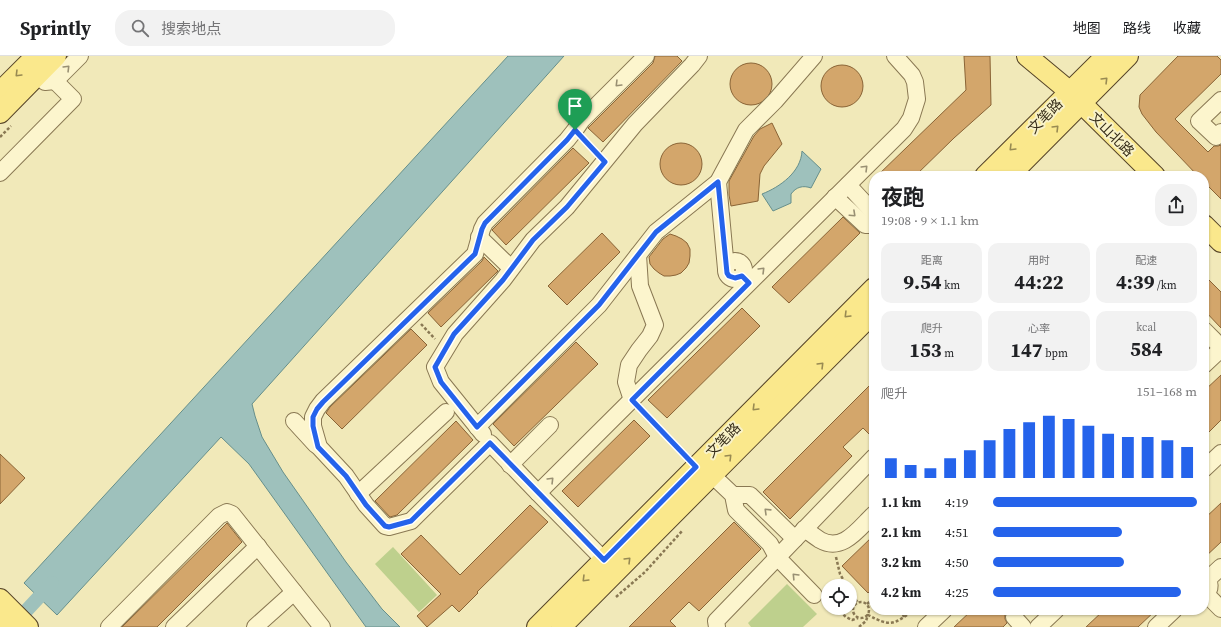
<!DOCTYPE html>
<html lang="zh">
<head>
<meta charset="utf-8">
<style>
	:root { --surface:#fff; --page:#f2f2f2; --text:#202124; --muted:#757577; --line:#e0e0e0; --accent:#2563eb }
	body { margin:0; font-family:"Source Serif 4","Noto Sans SC",serif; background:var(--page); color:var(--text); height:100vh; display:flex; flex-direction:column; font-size:15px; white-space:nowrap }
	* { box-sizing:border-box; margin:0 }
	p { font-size:13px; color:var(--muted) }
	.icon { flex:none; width:22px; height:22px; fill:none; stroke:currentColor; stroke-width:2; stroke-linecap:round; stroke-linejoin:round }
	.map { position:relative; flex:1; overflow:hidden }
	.details { position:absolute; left:869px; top:115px; width:340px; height:444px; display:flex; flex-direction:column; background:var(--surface); border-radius:16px; box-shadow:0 1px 3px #0004 }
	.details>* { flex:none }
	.fabs { position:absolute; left:821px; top:523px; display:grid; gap:8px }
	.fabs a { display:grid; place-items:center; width:36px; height:36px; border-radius:50%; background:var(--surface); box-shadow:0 1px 3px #0004; font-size:20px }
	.pin { position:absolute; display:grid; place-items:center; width:34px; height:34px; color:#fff; margin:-41px -17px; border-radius:50% 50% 50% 0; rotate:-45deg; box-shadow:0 0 4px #0007 }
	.pin .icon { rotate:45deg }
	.round { display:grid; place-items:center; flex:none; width:42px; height:42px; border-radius:16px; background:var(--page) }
	.head { display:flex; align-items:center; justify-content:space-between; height:68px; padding:0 12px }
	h1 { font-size:22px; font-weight:700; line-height:30px }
	.metrics { display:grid; grid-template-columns:repeat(3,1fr); gap:6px; height:68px; padding:4px 12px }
	.metrics div { display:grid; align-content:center; border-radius:10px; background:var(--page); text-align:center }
	.metrics b { font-size:20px; font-weight:700 }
	.metrics small { font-size:11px; font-weight:400 }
	.metrics p { font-size:11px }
	.chart { height:112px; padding:8px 12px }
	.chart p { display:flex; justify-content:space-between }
	.chart svg { width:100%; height:72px; margin-top:4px; stroke:var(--accent); stroke-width:6 }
	ul { padding:0 12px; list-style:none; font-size:13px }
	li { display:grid; grid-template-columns:64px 48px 1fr; align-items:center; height:30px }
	li i { height:10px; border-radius:5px; background:var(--accent) }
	header { display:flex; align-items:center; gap:24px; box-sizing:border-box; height:56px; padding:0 20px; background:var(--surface); border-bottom:1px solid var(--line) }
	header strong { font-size:19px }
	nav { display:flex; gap:22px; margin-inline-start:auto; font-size:14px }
	.search { width:280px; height:36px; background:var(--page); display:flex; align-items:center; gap:10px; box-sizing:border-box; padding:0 14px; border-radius:16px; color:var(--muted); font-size:15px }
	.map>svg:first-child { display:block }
	.green { fill:#bed08d }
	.water { fill:#9ec1bc; stroke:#668f8b }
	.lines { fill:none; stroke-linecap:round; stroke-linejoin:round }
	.canal { stroke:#9ec1bc; stroke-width:14 }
	.building { fill:#d3a66b; stroke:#8a6436 }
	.minor-casing { stroke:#897853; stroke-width:18 }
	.major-casing { stroke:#564428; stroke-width:22 }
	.path { stroke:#897853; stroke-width:2.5; stroke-dasharray:3 2; stroke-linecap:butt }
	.minor { stroke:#fcf5cd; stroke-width:16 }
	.major { stroke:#fae88c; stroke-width:20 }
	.oneway { stroke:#999073 }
	.oneway2 { stroke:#988a52 }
	.route-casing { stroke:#fff; stroke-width:8 }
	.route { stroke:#2563eb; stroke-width:5 }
	.labels { text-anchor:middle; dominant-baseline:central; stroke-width:4; stroke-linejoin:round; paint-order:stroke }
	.street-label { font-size:14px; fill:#362c19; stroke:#f8f2c9 }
</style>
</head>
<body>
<header>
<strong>Sprintly</strong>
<div class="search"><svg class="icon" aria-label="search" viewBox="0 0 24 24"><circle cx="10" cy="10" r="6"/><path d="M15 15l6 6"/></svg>搜索地点</div>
<nav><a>地图</a><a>路线</a><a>收藏</a></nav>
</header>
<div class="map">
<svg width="1221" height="571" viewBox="0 0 1221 571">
	<rect width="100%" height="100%" fill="#f1e9b9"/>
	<g class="green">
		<path d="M393,491L437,539L419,556L375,508Z"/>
		<path d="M787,528L817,558L803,571H751L748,567Z"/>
	</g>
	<g class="water">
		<path d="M508,0H564L252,348L255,360L262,381L283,416L346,506L382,553L400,571H366L249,408L221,381L57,559L24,527Z"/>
		<path d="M802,95L821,113L811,132C803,129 796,131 791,138V147L773,155L762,138C780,131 801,116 802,95Z"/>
	</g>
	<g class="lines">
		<path class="canal" d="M13,569L52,527"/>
	</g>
	<g class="building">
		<path d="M655,0H677L682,5L603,86L588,72L653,7Z"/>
		<path d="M964,0H990L991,49L954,82L915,120H877L966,34Z"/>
		<path d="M1178,0H1217L1221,4V18L1175,63L1208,96L1214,90H1218L1221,89V143L1204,126V120H1198L1156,76L1142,58L1139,51L1140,39Z"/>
		<circle cx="751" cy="28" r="21"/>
		<circle cx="842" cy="30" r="21"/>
		<path d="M772,67L782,88L764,110L760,118L758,145L731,150L729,139V125L754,80L760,73Z"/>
		<circle cx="681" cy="108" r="21"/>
		<path d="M573,92L589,107L506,189L492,174L493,173Z"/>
		<path d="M843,161L860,177L789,247L772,231Z"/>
		<path d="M602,177L620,196L567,249L548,230Z"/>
		<path d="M670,178L676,180L682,183L687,187L690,193V200L689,207L686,212L681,217L676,219L670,220H664L659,217L654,213L650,208L649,201L663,183Z"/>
		<path d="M484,201L498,215L441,271L428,257L482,205Z"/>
		<path d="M735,207H738L741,209L742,212V216L740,219L737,220H732L735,217Z"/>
		<path d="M1204,219L1221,236V272L1204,254Z"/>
		<path d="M742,252L760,270L667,362L648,344Z"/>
		<path d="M411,273L427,289L342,373L326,357L330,351Z"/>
		<path d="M576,286L598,308L514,390L493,368Z"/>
		<path d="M1221,319V364L1204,381V335Z"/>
		<path d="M874,325V383L863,372L843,391L852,400L790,463L763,436Z"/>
		<path d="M634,364L650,380L578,451L562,435Z"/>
		<path d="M456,365L473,384L397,459L390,461L375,445Z"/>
		<path d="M0,398L25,422L0,448Z"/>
		<path d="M1221,447V486L1204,502V463Z"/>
		<path d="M530,449L548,466L477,536L478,537L459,556L452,549L427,571L417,560L441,538L401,498L421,479L460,519Z"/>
		<path d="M734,466L761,493L699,555L689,546L670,565L676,571H629Z"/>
		<path d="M227,467L242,486L157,571H122Z"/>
		<path d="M874,479V531L868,537L842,510Z"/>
		<path d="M972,554H1008L1005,558V563L1007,567L1003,571H954Z"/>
		<path d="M1104,554H1156L1138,571H1086Z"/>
	</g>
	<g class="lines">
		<defs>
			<g id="minor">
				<path d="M646,0L582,64L575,74L567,84L485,167L482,173L475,198L323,345L317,353L313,361V370L319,391L346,420L366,449L385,470L389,471L411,465L490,387L538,437L904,73L911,62L917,43L915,26L912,19L895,0"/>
				<path d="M45,26L55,25L80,0"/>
				<path d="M1221,44L1199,65L1216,81L1221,76"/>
				<path d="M0,117L73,43L55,25"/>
				<path d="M718,126L726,213"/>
				<path d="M848,129L874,157"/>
				<path d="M835,141L865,169H874"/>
				<path d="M479,181L511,212"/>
				<circle cx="735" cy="214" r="9"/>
				<path d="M1204,274L1221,291"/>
				<path d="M1204,309L1221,293"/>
				<path d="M632,344L626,326L629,309L639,294L650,280L655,269L640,230L638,199"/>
				<path d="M294,365L316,389"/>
				<path d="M477,371L599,249L656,176L718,126L746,74L775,45L814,0"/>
				<path d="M483,378L441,326L435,311L455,278L503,224L533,184L567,151L635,68L692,9L699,0"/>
				<path d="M510,409L550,369"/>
				<path d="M1204,413L1221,397"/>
				<path d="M712,419L733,439L736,454L770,488L777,501L814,539"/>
				<path d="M538,437L604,504"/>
				<path d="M358,438L446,356"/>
				<path d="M733,439H750L795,483"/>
				<path d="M804,473C809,476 814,480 820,484C843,497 859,472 874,458"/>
				<path d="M1204,520C1211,525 1212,534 1204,539"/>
				<path d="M1208,523L1221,511"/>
				<path d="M1206,538L1221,553"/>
				<path d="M1014,561L1023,571"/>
				<path d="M109,571L219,460L227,456L232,458L322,571"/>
				<path d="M174,571L258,490"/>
				<path d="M255,571L294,536"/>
				<path d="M717,571L716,565L874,401"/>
				<path d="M926,571L944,554"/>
				<path d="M1038,571L1056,554"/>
				<path d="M1156,571L1174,554"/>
			</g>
			<g id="major">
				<path d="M1027,0L1069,35L1155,120"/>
				<path d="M0,36L36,0"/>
				<path d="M0,57L56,0"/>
				<path d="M985,120L1106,0"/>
				<path d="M1009,120L1128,0"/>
				<path d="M1204,169L1221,186"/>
				<path d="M0,543L28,571"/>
				<path d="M0,566L5,571"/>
				<path d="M537,571L874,232"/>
				<path d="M561,571L874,256"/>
			</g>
		</defs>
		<use href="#minor" class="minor-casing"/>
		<use href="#major" class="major-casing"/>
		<g class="path">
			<path d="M0,81L11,70"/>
			<path d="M584,83L595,96"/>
			<path d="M421,268L435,283"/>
			<path d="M641,353L686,400"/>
			<path d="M836,501L840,518L847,530"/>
			<path d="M850,535L858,547"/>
			<path d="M616,541L645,516L683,474"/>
			<circle cx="861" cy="554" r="8"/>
			<path d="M867,548L874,542"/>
			<path d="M836,552L846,561L852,564L858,562"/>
			<path d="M901,554L904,561"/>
			<path d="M859,571L866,565L868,559C891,571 893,569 914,554"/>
		</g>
		<use href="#minor" class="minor"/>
		<use href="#major" class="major"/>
	</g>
	<defs><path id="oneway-chevron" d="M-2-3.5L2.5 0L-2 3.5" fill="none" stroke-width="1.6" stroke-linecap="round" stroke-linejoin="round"/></defs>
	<g class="oneway">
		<use href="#oneway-chevron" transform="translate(67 12) rotate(-45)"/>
		<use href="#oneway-chevron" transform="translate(618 28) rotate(135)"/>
		<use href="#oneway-chevron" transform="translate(865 112) rotate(-45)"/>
		<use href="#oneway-chevron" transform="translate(853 158) rotate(43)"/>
		<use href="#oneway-chevron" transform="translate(762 214) rotate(-45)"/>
		<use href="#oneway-chevron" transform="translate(551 424) rotate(-45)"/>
		<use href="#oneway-chevron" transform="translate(767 455) rotate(-136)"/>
		<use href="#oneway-chevron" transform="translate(795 520) rotate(-134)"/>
	</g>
	<g class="oneway2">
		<use href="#oneway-chevron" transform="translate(18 18) rotate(135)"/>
		<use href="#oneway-chevron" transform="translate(1105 24) rotate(-45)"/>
		<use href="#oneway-chevron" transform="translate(1056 72) rotate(-45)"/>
		<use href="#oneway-chevron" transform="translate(1012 92) rotate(135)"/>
		<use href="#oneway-chevron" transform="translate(847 259) rotate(135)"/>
		<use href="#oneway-chevron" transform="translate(821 309) rotate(-45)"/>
		<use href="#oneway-chevron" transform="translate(755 352) rotate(135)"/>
		<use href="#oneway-chevron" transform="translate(729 401) rotate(-45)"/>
		<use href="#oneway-chevron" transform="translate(628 504) rotate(-45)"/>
		<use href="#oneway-chevron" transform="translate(585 523) rotate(135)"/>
	</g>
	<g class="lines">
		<defs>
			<path id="route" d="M575,74L605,106L567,151L533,184L503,224L454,278L435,311L441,326L477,371L599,249L656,176L718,126L727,217L729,220L735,222L742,220L749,227L632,344L696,411L604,504L490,387L411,465L389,471L385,470L366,449L346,420L318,391L313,370V361L317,353L323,346L475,198L482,173L485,167L567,84Z"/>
		</defs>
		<use href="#route" class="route-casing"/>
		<use href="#route" class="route"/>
	</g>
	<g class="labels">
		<g class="street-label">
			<text transform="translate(1045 60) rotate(-45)">文笔路</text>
			<text transform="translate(1112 78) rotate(45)">文山北路</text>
			<text transform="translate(723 384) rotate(-45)">文笔路</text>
		</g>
	</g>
</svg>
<div class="fabs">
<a><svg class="icon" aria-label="locate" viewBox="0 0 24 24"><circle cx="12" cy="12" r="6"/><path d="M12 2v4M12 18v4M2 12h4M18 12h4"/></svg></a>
</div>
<div class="pin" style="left:575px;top:74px;background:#1e9e55"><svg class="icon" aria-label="arrive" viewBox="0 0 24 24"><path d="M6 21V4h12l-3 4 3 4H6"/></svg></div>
<section class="details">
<div class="head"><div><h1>夜跑</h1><p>19:08 · 9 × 1.1 km</p></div><a class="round"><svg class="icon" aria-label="share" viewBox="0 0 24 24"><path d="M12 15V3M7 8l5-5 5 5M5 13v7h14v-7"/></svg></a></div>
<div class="metrics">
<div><p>距离</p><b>9.54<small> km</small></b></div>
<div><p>用时</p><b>44:22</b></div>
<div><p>配速</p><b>4:39<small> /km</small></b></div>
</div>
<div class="metrics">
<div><p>爬升</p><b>153<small> m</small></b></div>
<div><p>心率</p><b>147<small> bpm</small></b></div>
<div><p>kcal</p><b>584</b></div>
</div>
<div class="chart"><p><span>爬升</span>151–168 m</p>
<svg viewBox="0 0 160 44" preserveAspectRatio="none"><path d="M5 44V32M15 44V36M25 44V38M35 44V32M45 44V27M55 44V21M65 44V14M75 44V10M85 44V6M95 44V8M105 44V12M115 44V17M125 44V19M135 44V19M145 44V21M155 44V25"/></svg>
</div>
<ul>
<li><b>1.1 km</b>4:19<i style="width:100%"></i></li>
<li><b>2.1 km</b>4:51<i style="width:63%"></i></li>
<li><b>3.2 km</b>4:50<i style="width:64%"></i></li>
<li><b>4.2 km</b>4:25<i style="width:92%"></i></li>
</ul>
</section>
</div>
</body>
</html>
